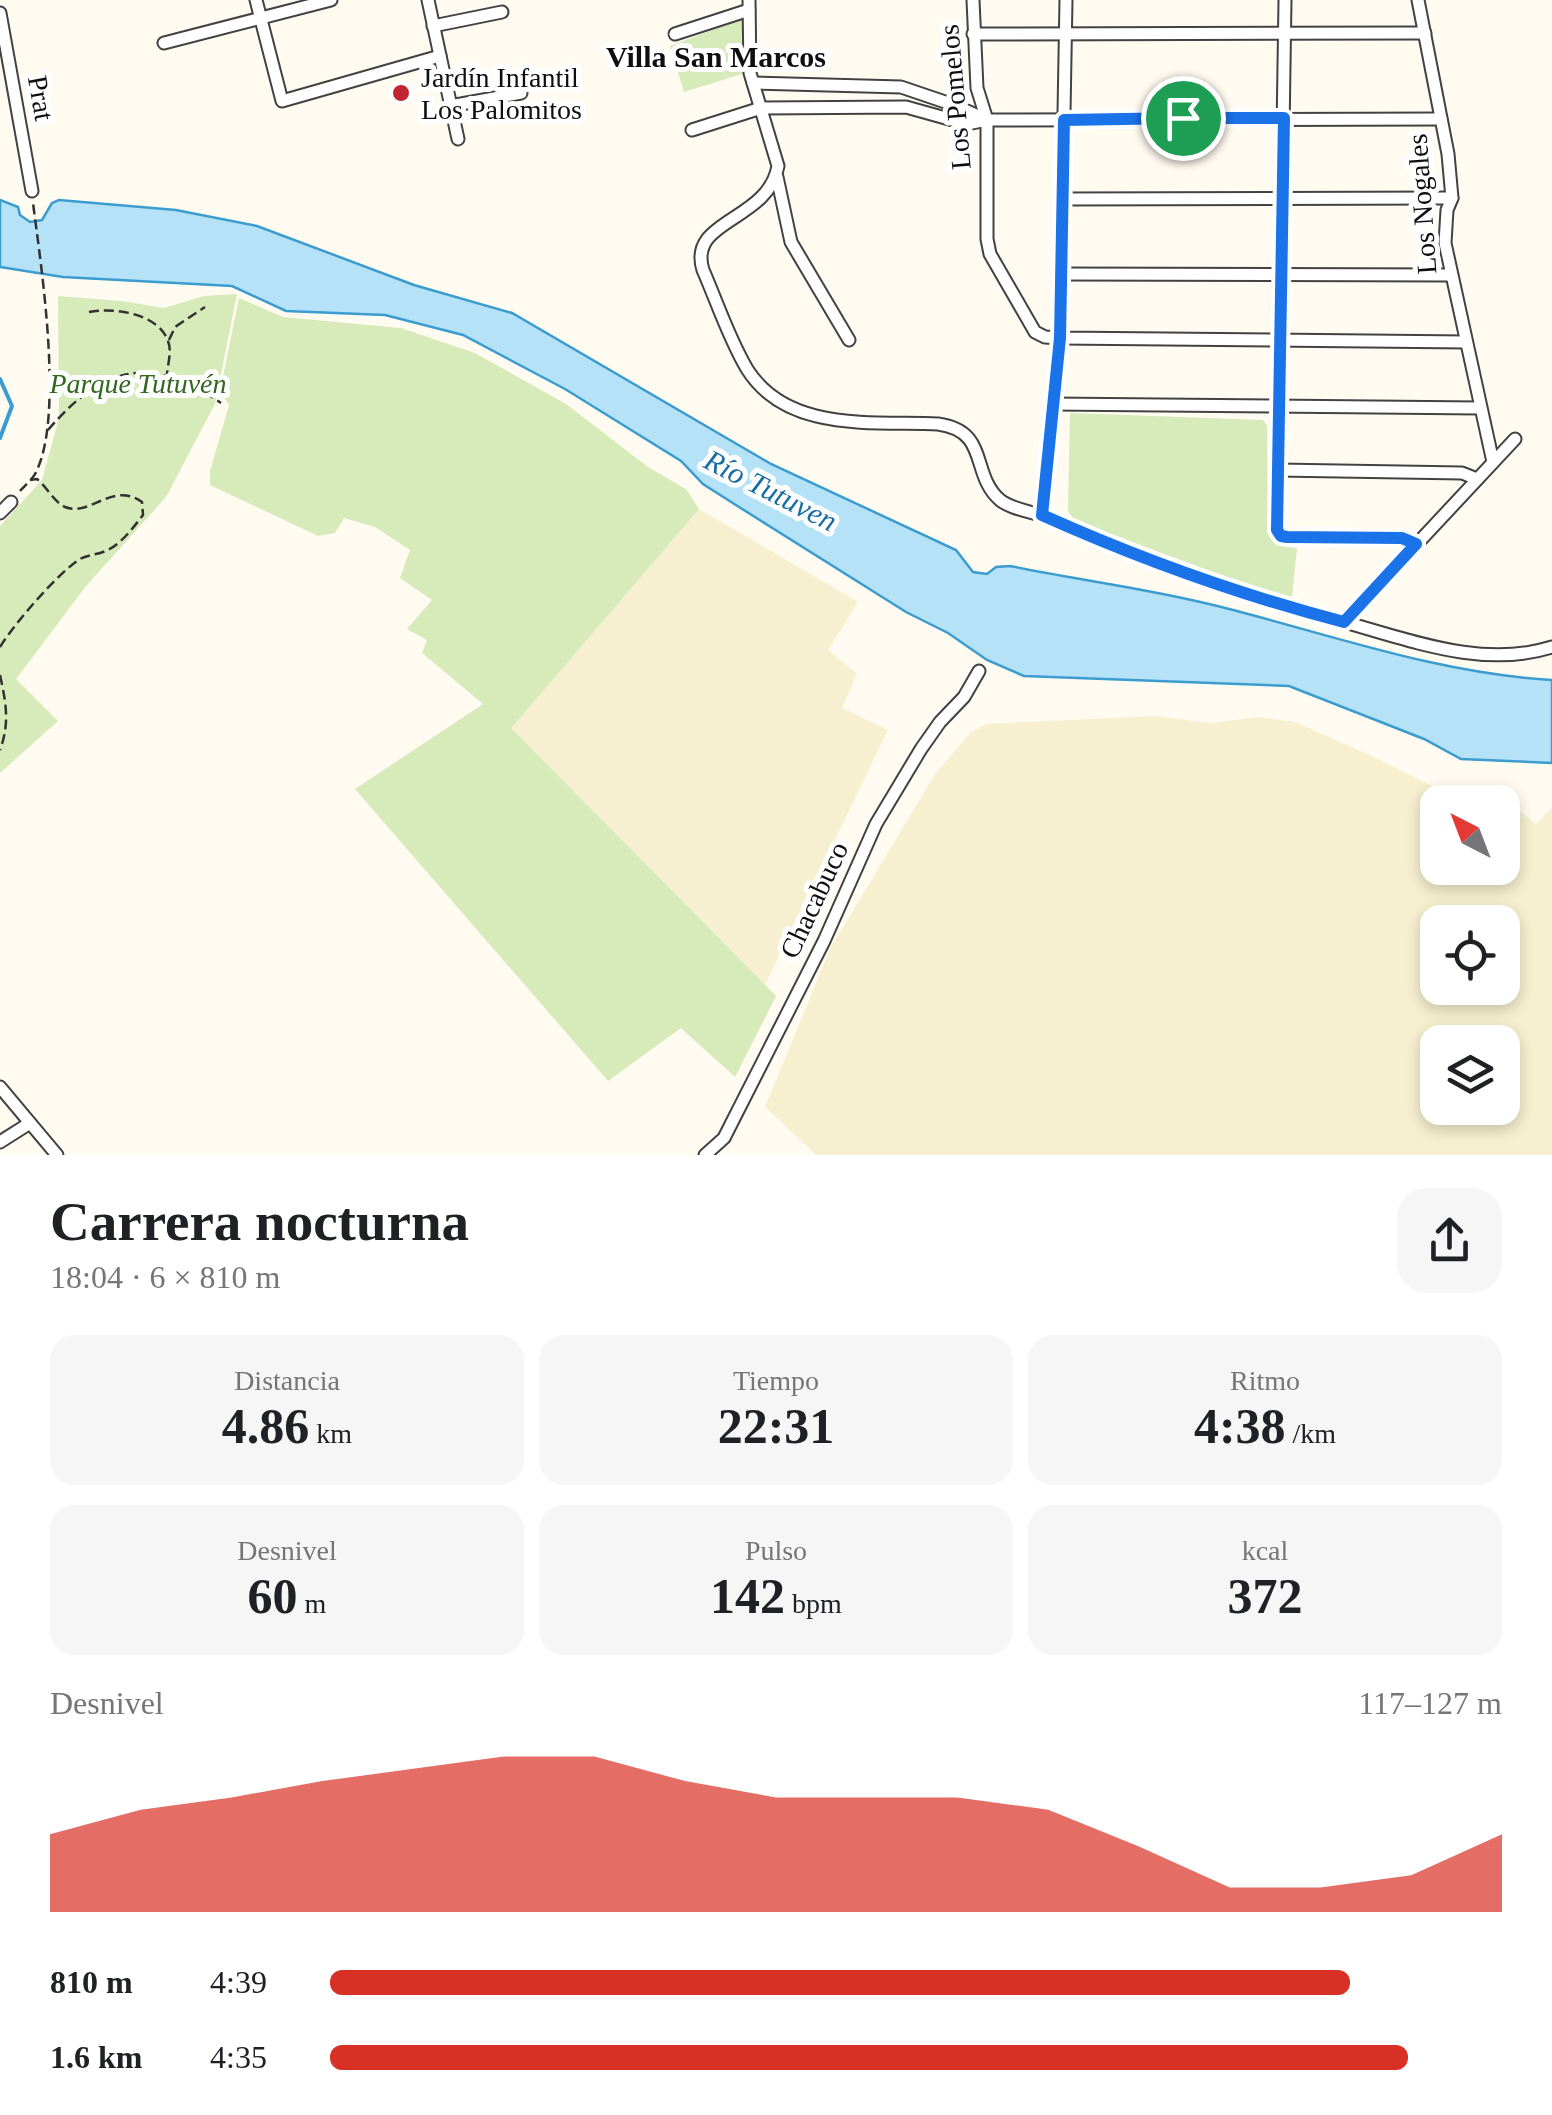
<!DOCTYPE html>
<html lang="es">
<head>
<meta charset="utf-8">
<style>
	:root { --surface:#fff; --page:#f6f6f6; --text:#202124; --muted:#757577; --accent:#d93025 }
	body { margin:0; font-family:Georgia,serif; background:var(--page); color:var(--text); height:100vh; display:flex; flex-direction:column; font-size:38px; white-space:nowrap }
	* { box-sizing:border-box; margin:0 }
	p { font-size:32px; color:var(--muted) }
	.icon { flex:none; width:55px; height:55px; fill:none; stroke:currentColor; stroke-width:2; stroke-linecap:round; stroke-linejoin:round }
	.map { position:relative; height:1155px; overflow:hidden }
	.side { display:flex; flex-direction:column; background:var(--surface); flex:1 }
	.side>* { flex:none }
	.needle { width:65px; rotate:318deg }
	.buttons { position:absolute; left:1420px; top:785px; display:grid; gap:20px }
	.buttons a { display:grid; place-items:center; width:100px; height:100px; border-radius:20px; background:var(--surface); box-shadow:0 5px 15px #0003; font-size:50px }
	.pin { position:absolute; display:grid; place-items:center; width:85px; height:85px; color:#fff; margin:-42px; border:5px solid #fff; border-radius:50%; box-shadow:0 2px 10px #0007 }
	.round { display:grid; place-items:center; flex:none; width:105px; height:105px; border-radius:30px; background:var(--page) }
	.headline { display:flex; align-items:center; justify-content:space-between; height:170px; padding:0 50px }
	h1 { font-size:55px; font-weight:600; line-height:75px }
	.stats { display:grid; grid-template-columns:repeat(3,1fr); gap:15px; height:170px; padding:10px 50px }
	.stats div { display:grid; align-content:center; border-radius:25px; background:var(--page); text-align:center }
	.stats b { font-size:50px; font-weight:600 }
	.stats small { font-size:28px; font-weight:400 }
	.stats p { font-size:28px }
	.chart { height:280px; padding:20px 50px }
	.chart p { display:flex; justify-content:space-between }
	.chart svg { width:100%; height:180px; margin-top:10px; fill:var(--accent); opacity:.7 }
	ul { padding:0 50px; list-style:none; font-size:32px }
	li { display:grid; grid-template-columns:160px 120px 1fr; align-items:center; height:75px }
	li i { height:25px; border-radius:12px; background:var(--accent) }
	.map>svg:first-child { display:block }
	.farmland { fill:#f6f0d0; fill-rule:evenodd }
	.green { fill:#d6eaba }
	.water { fill:#b5e2f7; stroke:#3b9ccf; stroke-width:2.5 }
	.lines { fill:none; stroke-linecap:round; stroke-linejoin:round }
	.stream { stroke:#3b9ccf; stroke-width:4 }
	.street-casing { stroke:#424242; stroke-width:15 }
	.path { stroke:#313131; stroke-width:2.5; stroke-dasharray:10 5; stroke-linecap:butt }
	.street { stroke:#fff; stroke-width:11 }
	.route-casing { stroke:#fff; stroke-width:20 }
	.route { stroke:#1a73e8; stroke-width:12 }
	.poi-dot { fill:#c22434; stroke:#fff; stroke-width:4 }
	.labels { text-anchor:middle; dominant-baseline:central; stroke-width:10; stroke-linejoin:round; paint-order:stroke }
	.poi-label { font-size:28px; fill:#0f0f0f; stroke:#fff; text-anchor:start }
	.street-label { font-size:28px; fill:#0f0f0f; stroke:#fff }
	.park-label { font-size:28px; font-style:italic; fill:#31681e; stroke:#fff }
	.neighbourhood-label { font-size:30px; font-weight:bold; fill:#0f0f0f; stroke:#fff }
	.water-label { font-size:30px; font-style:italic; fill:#166da3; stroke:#fff }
</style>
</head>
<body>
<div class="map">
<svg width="1552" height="1155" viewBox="0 0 1552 1155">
	<rect width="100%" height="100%" fill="#fffbf1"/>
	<g class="farmland">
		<path d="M699,509L858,602L828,650L857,674L842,708L888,730L765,985L510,728Z"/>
		<path d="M1155,716L1211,723L1258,717L1295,722L1374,757L1464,802H1438V868H1502V802H1477L1490,788L1536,824L1552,807V1155H816L765,1107L830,949L935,774L971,732L986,724ZM1438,922H1502V988H1438ZM1438,1042H1502V1108H1438Z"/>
	</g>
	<g class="green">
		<path d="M744,18L745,73L684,92L670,46Z"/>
		<path d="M237,294L215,404L166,497L86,586L16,679L58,721L0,773V526L42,480L59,418L58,296L122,301L164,308L204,296Z"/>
		<path d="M239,298L283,317L401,328L475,353L566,404L648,467L686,489L699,509L511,728L776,996L735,1077L681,1028L608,1081L355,789L483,704L422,653L427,640L407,629L432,600L400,578L410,550L375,527L344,518L335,533L318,536L210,485V471L229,405L220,391Z"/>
		<path d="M1070,413L1263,420L1267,426L1268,531L1277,545L1297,548L1292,597L1240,582L1075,521L1068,511Z"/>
	</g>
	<path class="water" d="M0,200L18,207L20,215L30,222L42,220L52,203L59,200L176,210L257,226L414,285L512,313L771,464L956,550L973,572L987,574L996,567L1010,566C1085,581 1163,591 1237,611C1340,638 1444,674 1552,680V763L1461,759L1424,739L1289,686L1024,676L987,660L948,633L906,612L739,507L703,484L681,461L565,389L463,335L385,315L286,311L232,286L63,277L0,267Z"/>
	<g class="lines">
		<path class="stream" d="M0,379L12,406L0,438"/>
		<defs>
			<g id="street">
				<path d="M256,0L282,101L440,56"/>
				<path d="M428,0L458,139"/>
				<path d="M749,0L750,73L778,166C768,222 687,219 703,270C717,302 729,339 747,369C787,433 873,421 938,424C990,431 970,474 1000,500C1012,510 1036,512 1050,519C1145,562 1243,594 1344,622C1410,640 1483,669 1552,647"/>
				<path d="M973,0L977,88L987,120V239L990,254L1035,332L1045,337L1060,338L1466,342"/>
				<path d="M1285,0L1277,530L1281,536L1287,537L1402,538L1416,544"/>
				<path d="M1418,0L1448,154L1452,198L1447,210L1445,243L1493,462"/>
				<path d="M0,13L32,191"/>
				<path d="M433,26L502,12"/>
				<path d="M675,34L749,10"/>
				<path d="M973,34L1425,33"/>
				<path d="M164,43L331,0"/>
				<path d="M753,83L901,87L954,105L987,120"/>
				<path d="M450,106L521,93"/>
				<path d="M692,130L761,108L906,107L967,124L987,120L1441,119"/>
				<path d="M777,177L791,242L849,340"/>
				<path d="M1063,199L1452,198"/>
				<path d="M1061,274L1451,275"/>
				<path d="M1052,404L1480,408"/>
				<path d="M1278,470L1462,473L1477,479"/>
				<path d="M0,513L11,502"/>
				<path d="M1042,515L1060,338L1066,0"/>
				<path d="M1344,622L1515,439"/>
				<path d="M0,1087L57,1155"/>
				<path d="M0,1142L30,1123"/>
				<path d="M705,1155L724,1138L824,941L876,824L921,749L940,722L964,697L979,671"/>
			</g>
		</defs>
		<use href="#street" class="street-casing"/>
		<g class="path">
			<path d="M89,312C113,307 158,313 168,341C172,351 168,363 167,374"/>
			<path d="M169,340L175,327L205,307"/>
			<path d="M48,430C103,366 149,354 221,403"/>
			<path d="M20,491C24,486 32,480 35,474C65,419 41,266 33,203"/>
			<path d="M0,647C14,624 58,573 80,559C87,555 95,555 103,552C120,546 132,529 143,515L142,502C112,481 91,517 65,507C54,502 47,487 37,479L30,480"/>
			<path d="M0,675C6,703 10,723 0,750"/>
		</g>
		<use href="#street" class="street"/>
	</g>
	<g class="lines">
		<defs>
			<path id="route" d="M1183,118H1284L1277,530L1281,536L1287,537L1402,538L1416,544L1344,622C1240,595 1140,559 1042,515L1060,338L1064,120Z"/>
		</defs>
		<use href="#route" class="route-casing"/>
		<use href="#route" class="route"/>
	</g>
	<circle class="poi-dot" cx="401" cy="93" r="10"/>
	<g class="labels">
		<g class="poi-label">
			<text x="421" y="77">Jardín Infantil<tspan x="421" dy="32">Los Palomitos</tspan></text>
		</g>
		<g class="street-label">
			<text transform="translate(955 97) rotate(-95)">Los Pomelos</text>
			<text transform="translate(41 98) rotate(80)">Prat</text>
			<text transform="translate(1422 204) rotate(-94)">Los Nogales</text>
			<text transform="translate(814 900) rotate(-65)">Chacabuco</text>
		</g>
		<g class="park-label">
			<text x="138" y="383">Parque Tutuvén</text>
		</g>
		<g class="neighbourhood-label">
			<text x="716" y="56">Villa San Marcos</text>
		</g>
		<g class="water-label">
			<text transform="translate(771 490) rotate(27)">Río Tutuven</text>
		</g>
	</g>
</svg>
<div class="buttons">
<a><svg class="needle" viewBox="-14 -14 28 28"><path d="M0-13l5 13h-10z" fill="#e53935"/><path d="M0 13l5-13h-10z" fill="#757577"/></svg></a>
<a><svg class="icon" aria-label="locate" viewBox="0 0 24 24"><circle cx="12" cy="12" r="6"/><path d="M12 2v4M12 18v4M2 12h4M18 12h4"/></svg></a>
<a><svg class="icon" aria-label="layers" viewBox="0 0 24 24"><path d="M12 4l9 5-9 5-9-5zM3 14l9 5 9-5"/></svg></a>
</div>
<div class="pin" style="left:1183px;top:118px;background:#1e9e55"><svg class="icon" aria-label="arrive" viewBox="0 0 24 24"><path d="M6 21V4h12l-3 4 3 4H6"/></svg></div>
</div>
<section class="side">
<div class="headline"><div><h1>Carrera nocturna</h1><p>18:04 · 6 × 810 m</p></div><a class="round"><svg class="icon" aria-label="share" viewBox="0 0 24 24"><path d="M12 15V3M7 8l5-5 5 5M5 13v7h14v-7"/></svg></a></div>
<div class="stats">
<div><p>Distancia</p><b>4.86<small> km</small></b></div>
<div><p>Tiempo</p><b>22:31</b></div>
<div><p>Ritmo</p><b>4:38<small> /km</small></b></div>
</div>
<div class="stats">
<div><p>Desnivel</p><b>60<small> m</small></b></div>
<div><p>Pulso</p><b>142<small> bpm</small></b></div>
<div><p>kcal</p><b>372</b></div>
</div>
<div class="chart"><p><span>Desnivel</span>117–127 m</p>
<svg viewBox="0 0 160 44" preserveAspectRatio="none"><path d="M0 44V25L10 19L20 16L30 12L40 9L50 6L60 6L70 12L80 16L90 16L100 16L110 19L120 28L130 38L140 38L150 35L160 25V44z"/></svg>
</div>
<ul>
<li><b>810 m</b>4:39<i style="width:87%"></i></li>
<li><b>1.6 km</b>4:35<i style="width:92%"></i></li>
</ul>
</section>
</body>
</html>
